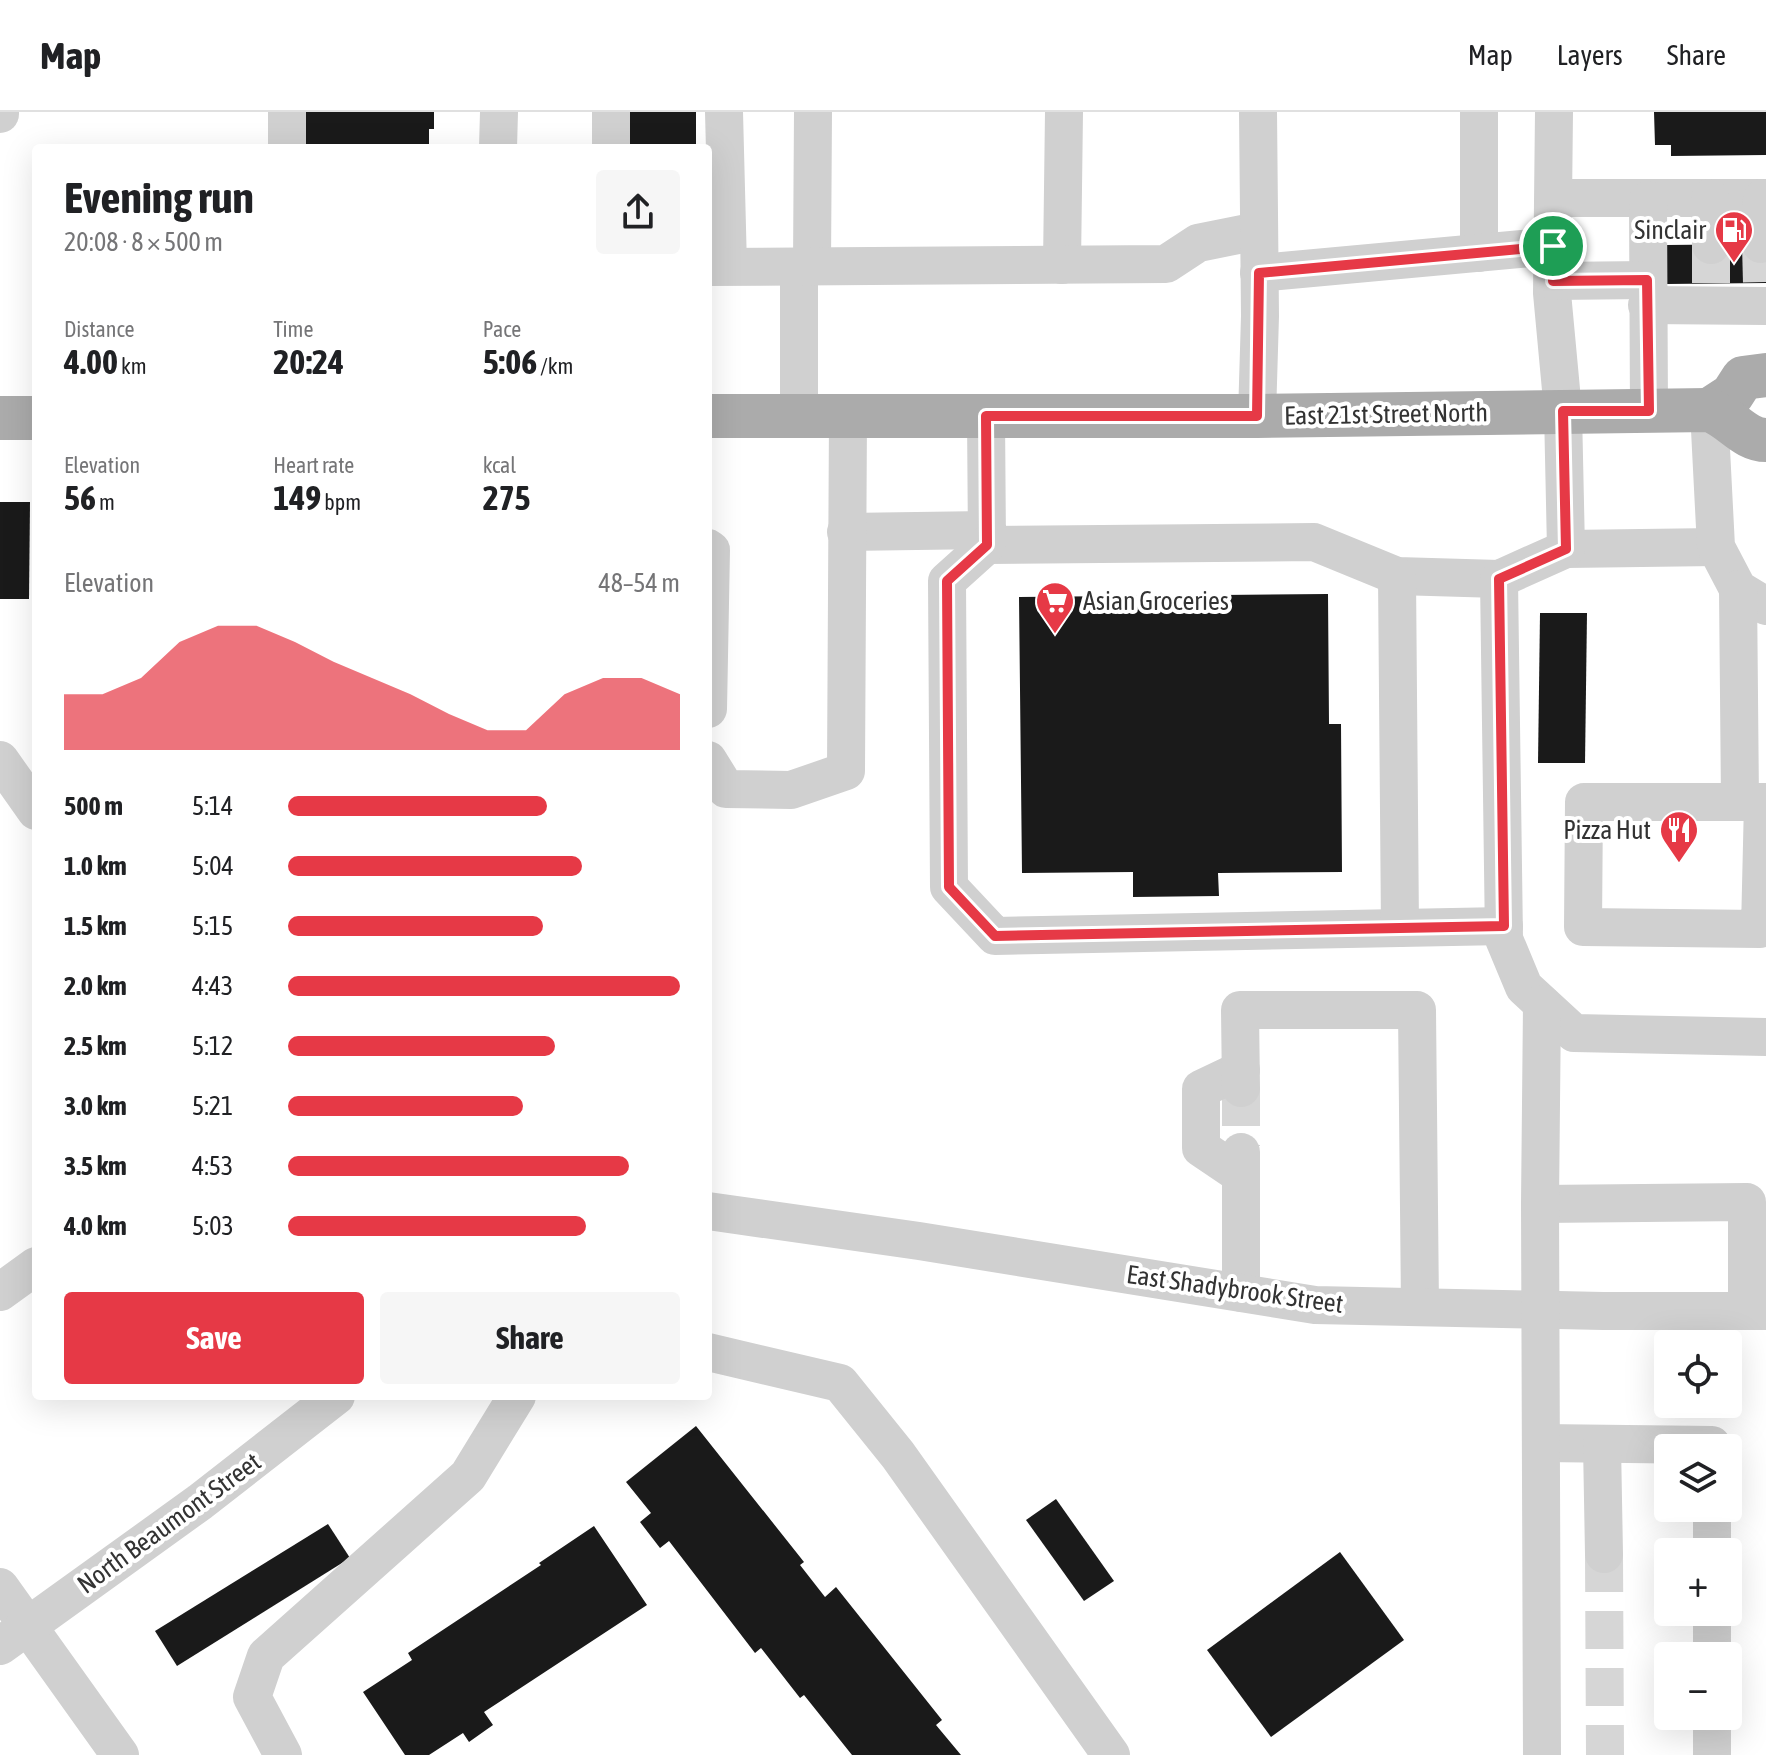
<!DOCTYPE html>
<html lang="en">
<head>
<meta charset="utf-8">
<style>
	:root { --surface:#fff; --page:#f6f6f6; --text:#202124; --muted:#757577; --line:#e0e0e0; --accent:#e63946 }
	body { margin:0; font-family:"Asap Condensed",sans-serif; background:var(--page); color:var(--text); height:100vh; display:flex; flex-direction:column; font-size:30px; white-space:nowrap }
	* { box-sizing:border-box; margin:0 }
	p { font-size:26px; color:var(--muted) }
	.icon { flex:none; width:44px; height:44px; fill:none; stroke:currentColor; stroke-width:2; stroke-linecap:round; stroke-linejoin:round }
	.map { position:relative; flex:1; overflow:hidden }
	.drawer { position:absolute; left:32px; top:32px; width:680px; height:1256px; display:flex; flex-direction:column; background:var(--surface); border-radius:8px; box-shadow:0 8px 32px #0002 }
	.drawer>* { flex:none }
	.buttons { position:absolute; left:1654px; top:1218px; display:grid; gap:16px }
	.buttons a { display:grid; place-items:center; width:88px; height:88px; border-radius:8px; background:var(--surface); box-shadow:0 8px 32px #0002; font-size:40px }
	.pin { position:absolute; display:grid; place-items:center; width:68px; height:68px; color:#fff; margin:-34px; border:4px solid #fff; border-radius:50%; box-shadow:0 2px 8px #0007 }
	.round { display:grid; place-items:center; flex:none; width:84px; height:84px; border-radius:8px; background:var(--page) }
	.headline { display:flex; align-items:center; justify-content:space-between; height:136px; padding:0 32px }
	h1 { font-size:44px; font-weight:700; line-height:60px }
	.stats { display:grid; grid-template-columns:repeat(3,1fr); gap:12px; height:136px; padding:8px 32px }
	.stats div { display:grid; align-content:center }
	.stats b { font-size:34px; font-weight:700 }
	.stats small { font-size:22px; font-weight:400 }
	.stats p { font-size:22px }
	.chart { height:224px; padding:16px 32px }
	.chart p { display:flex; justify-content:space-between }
	.chart svg { width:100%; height:144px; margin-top:8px; fill:var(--accent); opacity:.7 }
	.action { display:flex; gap:16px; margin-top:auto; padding:16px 32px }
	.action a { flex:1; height:92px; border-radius:8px; background:var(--accent); color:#fff; font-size:32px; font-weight:700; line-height:92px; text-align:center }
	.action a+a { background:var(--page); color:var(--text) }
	ul { padding:0 32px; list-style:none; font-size:26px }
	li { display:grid; grid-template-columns:128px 96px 1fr; align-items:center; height:60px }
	li i { height:20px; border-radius:10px; background:var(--accent) }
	header { display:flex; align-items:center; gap:48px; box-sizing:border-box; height:112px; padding:0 40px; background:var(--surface); border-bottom:2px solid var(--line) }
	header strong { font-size:38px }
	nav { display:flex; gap:44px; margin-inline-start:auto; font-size:28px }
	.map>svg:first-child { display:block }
	.building { fill:#1a1a1a }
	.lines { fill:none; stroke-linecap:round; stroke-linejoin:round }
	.minor-tunnel { stroke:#d6d6d6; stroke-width:38; stroke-dasharray:38 19; stroke-linecap:butt }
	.minor { stroke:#d0d0d0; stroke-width:38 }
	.major { stroke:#ababab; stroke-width:44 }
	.route-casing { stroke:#fff; stroke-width:16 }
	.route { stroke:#e63946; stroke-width:10 }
	.labels { text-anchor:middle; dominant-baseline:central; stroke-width:8; stroke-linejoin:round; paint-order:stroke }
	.poi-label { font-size:26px; fill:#333; stroke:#fff; text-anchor:end }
	.street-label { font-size:26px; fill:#333; stroke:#fff }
</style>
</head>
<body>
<header>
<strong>Map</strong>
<nav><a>Map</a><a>Layers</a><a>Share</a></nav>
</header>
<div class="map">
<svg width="1766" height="1643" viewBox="0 0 1766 1643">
	<rect width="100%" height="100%" fill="#fff"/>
	<g class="building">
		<path d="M304,0H434V17H429V36H304Z"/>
		<rect x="624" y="0" width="72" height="36"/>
		<path d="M1654,0H1766V43L1671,44V33H1655Z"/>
		<path d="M1766,132V171L1667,172V133Z"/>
		<path d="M0,390H30L29,487H0Z"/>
		<path d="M1328,482L1329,612H1341L1342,760L1218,761L1219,784L1133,785V760L1022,761L1019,485Z"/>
		<path d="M1540,501H1587L1585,651H1538Z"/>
		<path d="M696,1314L804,1450L800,1453L825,1485L836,1475L942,1608L936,1613L961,1643H852L804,1583L800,1586L761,1536L755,1541L669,1429L660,1436L640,1410L651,1401L626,1370Z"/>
		<path d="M1056,1387L1114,1469L1084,1489L1026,1408Z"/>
		<path d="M328,1412L350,1446L177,1554L155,1519Z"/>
		<path d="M594,1414L647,1493L484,1600L493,1613L469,1630L463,1621L429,1643H405L363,1580L412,1548L408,1541L541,1453L539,1451Z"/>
		<path d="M1340,1440L1404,1528L1271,1625L1207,1538Z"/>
	</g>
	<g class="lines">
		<g class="minor-tunnel">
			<path d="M1761,132L1762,171"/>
			<path d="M1711,133V172"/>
			<path d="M1241,976V1034"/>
			<path d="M1604,1442L1605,1643"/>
		</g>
		<g class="minor">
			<path d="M287,0V36"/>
			<path d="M611,0V36"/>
			<path d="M724,0L728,154"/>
			<path d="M1554,0L1552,181L1563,299L1566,437L1716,435"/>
			<path d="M0,2V0"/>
			<path d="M498,36L499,0"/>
			<path d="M1554,86H1766"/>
			<path d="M1710,86L1711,133"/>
			<path d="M1648,88L1649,299"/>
			<path d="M1761,132L1762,86"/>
			<path d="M1479,141V0"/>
			<path d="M1062,153L1064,0"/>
			<path d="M799,154V304"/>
			<path d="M812,154L813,0"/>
			<path d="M708,155L1166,152L1198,131L1258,119"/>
			<path d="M1259,161L1553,134"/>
			<path d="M1553,169L1647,168"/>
			<path d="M1647,193L1766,194"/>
			<path d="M1709,298L1716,435L1738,477L1766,494"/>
			<path d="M986,304L987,433L1314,430L1397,464L1499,467L1566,437"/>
			<path d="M1257,304L1260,204L1258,0"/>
			<path d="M846,420L987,418"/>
			<path d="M987,433L947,469L949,775L995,824L1504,814"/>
			<path d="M708,436L711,438L708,597"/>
			<path d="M1397,464L1400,816"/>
			<path d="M1499,467L1504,827L1524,875L1574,921L1766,925"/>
			<path d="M1738,477L1740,690"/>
			<path d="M0,648L36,699"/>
			<path d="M708,648L726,677L791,678L846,659L848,304"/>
			<path d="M1763,690L1760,817L1583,815L1584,690H1766"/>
			<path d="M1241,958L1201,977V1036L1241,1063"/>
			<path d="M1241,976L1240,898H1417L1420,1195"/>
			<path d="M1241,1040V1181"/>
			<path d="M1540,1092L1747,1090V1199"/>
			<path d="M708,1099L919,1129L1315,1193L1603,1199H1766"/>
			<path d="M0,1180L36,1154"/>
			<path d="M708,1240L840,1271L898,1343L1111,1643"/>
			<path d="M1542,1331L1712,1333V1336"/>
			<path d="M1602,1332L1604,1442"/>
			<path d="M1712,1440V1396"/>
			<path d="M0,1475L120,1643"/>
			<path d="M0,1534L200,1390L336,1284"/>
			<path d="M1712,1544V1500"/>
			<path d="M283,1643L252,1585L266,1544L468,1364L517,1284"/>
			<path d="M1542,1643L1540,1092L1542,892"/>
			<path d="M1712,1643V1604"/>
		</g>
		<g class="major">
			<path d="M1709,298L1732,283L1743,266L1766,263"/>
			<path d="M708,304H1257L1709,298C1732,306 1744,328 1766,328"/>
			<path d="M0,306H36"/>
		</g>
	</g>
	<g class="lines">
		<defs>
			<path id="route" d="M1553,134V169L1647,168L1649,299H1563L1566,437L1499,467L1504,814L995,824L949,775L947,469L987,433L986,304H1257L1259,161Z"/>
		</defs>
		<use href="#route" class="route-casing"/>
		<use href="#route" class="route"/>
	</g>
	<defs>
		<symbol id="fuel-pin" viewBox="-11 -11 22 30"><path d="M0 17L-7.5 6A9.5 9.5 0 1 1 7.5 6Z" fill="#e63946" stroke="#fff"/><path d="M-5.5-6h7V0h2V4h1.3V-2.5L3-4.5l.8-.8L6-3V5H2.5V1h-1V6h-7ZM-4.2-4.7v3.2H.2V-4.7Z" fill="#fff"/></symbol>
		<symbol id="supermarket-pin" viewBox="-11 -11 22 30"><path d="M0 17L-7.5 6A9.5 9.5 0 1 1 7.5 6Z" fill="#e63946" stroke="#fff"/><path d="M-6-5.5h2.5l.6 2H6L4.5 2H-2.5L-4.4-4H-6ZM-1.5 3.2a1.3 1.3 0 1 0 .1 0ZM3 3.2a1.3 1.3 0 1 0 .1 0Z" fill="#fff"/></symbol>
		<symbol id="restaurant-pin" viewBox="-11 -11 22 30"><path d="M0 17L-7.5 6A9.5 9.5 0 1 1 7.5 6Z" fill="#e63946" stroke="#fff"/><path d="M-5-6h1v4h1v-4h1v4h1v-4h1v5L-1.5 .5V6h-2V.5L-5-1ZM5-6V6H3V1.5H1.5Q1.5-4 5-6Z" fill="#fff"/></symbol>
	</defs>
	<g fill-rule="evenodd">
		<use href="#fuel-pin" x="1712" y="96" width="44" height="60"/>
		<use href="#supermarket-pin" x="1033" y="467" width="44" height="60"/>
		<use href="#restaurant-pin" x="1657" y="696" width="44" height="60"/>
	</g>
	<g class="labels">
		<g class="poi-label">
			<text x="1706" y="118">Sinclair</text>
			<text x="1083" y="489" text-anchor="start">Asian Groceries</text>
			<text x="1651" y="718">Pizza Hut</text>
		</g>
		<g class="street-label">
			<text transform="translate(1386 302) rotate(-1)">East 21st Street North</text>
			<text transform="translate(1235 1177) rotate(8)">East Shadybrook Street</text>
			<text transform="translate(169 1411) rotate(-36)">North Beaumont Street</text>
		</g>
	</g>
</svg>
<div class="buttons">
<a><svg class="icon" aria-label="locate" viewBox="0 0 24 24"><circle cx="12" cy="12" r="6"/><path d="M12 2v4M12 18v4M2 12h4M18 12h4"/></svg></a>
<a><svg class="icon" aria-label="layers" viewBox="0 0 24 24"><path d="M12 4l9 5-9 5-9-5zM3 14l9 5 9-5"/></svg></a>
<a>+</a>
<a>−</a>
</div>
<div class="pin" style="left:1553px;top:134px;background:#1e9e55"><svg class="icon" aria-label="arrive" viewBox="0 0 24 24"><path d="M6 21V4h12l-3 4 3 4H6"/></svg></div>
<section class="drawer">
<div class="headline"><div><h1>Evening run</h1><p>20:08 · 8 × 500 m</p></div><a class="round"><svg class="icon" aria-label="share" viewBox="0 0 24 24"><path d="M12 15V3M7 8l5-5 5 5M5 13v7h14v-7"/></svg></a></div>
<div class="stats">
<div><p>Distance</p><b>4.00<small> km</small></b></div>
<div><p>Time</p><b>20:24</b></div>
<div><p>Pace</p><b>5:06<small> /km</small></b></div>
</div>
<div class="stats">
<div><p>Elevation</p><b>56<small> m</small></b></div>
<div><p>Heart rate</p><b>149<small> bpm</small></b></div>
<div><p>kcal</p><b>275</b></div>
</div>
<div class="chart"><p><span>Elevation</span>48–54 m</p>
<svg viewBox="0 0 160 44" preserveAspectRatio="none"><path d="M0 44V27L10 27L20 22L30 11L40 6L50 6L60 11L70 17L80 22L90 27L100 33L110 38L120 38L130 27L140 22L150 22L160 27V44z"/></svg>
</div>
<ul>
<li><b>500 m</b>5:14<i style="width:66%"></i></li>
<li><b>1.0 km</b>5:04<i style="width:75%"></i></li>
<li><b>1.5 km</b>5:15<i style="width:65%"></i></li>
<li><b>2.0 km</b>4:43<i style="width:100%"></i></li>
<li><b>2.5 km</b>5:12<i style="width:68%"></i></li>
<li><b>3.0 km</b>5:21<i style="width:60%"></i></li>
<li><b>3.5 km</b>4:53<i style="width:87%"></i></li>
<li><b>4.0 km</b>5:03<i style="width:76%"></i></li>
</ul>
<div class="action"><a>Save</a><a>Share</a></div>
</section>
</div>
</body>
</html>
